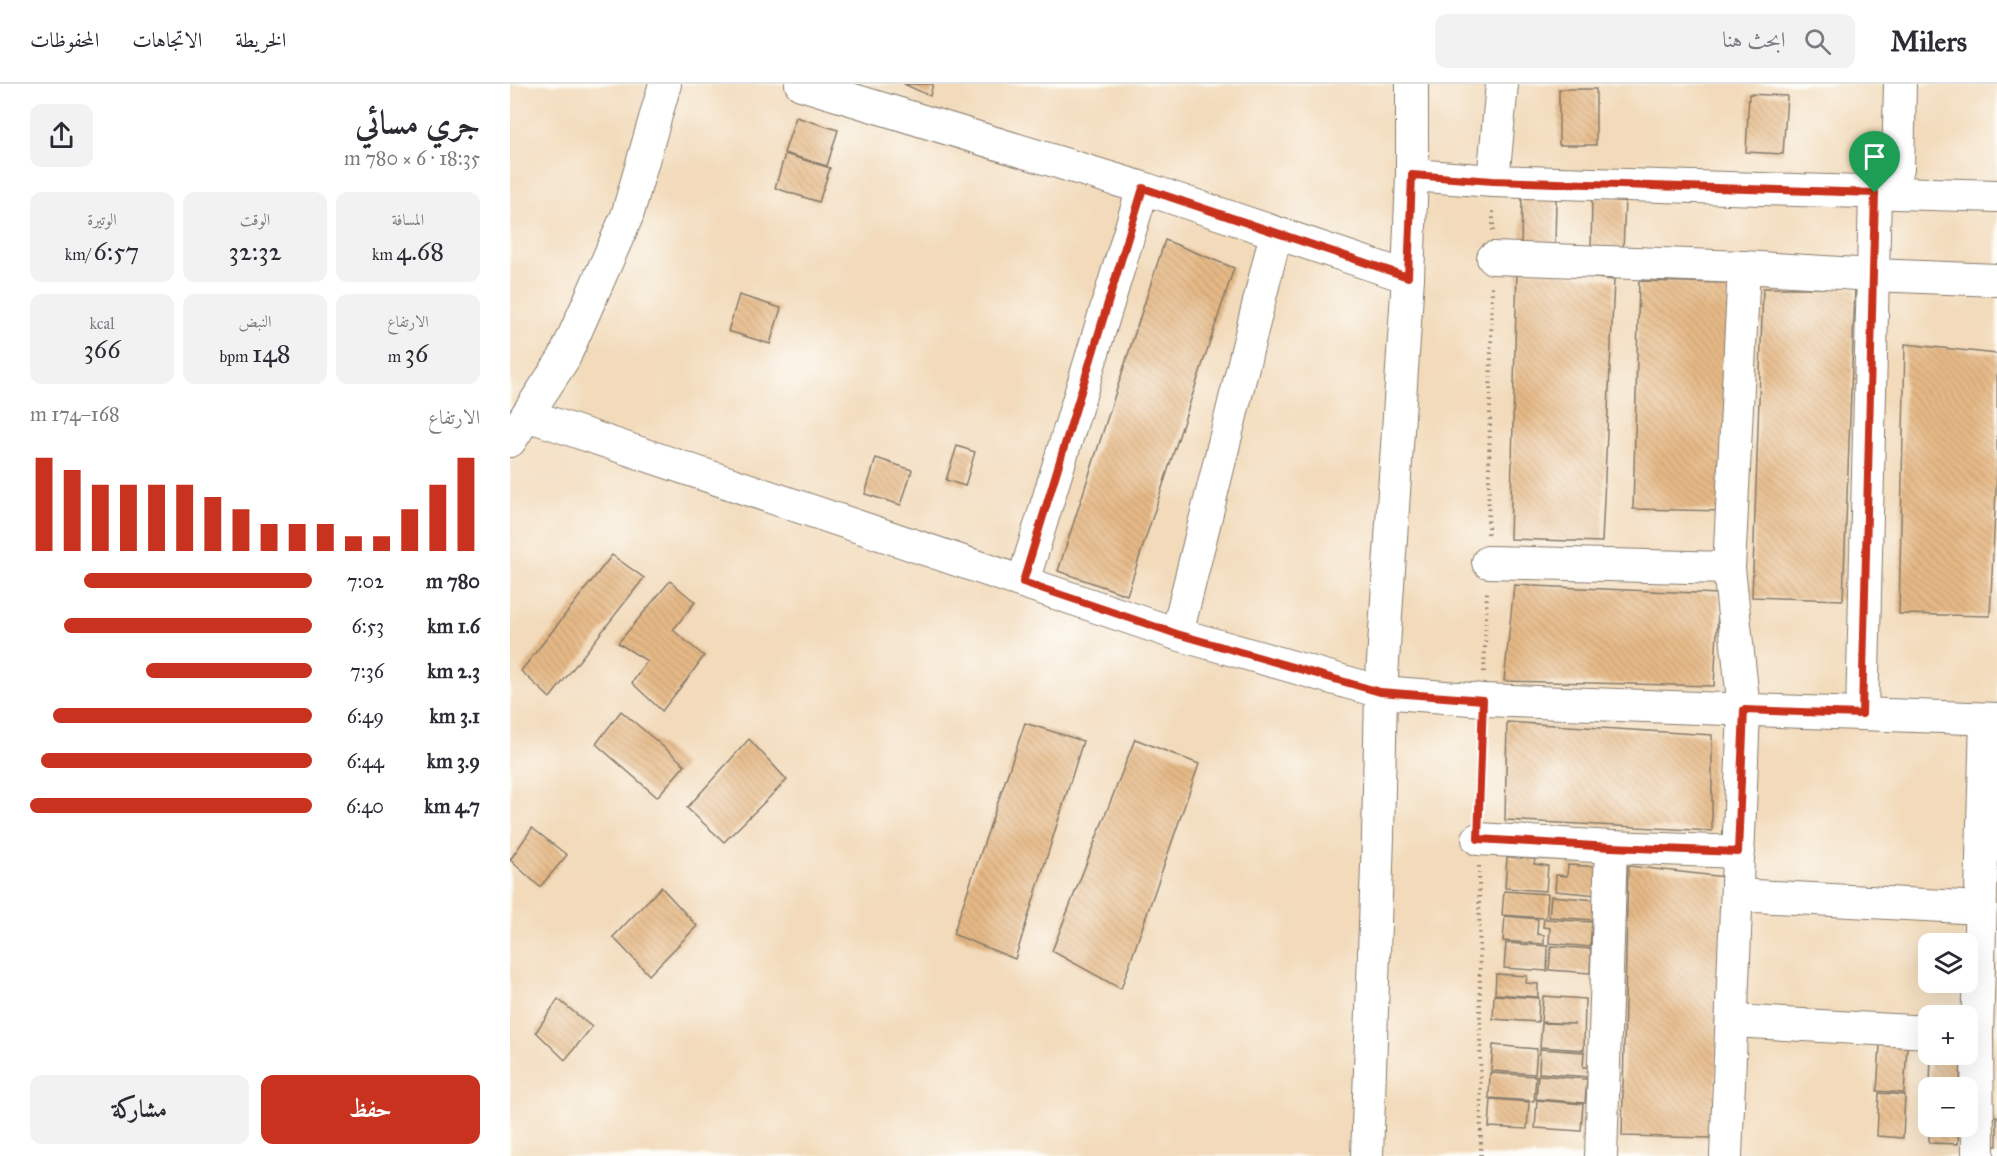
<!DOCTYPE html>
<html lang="ar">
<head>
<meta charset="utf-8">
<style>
	:root { --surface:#fff; --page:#f2f2f3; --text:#2b2b33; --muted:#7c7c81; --line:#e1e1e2; --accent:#c8321e }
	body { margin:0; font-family:"IM FELL Great Primer",Amiri,serif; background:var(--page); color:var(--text); direction:rtl; height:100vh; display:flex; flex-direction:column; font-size:22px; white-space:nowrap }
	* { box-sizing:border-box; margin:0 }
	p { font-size:20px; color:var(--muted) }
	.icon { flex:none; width:33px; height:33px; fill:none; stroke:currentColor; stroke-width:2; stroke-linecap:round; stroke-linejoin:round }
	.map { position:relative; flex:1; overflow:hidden; direction:ltr }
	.side { display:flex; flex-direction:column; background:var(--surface); width:510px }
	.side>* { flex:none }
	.tools { position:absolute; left:1408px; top:849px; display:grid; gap:12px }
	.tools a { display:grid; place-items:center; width:60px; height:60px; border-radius:12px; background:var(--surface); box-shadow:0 6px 24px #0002; font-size:30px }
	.pin { position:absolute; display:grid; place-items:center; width:51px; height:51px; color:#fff; margin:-62px -26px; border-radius:50% 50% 50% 0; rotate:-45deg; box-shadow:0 0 6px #0007 }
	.pin .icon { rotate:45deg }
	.round { display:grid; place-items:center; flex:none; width:63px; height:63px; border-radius:12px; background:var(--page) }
	.summary { display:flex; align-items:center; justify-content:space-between; height:102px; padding:0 30px }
	h1 { font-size:33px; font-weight:600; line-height:45px }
	.metrics { display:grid; grid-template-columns:repeat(3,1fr); gap:9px; height:102px; padding:6px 30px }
	.metrics div { display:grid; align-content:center; border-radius:12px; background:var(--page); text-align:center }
	.metrics b { font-size:26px; font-weight:600 }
	.metrics small { font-size:16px; font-weight:400 }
	.metrics p { font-size:16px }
	.chart { height:168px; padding:12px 30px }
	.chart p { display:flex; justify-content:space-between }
	.chart svg { width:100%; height:108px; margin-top:6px; stroke:var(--accent); stroke-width:6 }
	.action { display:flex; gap:12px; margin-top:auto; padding:12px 30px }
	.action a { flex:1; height:69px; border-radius:12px; background:var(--accent); color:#fff; font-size:24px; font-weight:600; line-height:69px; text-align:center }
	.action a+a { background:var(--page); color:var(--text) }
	ul { padding:0 30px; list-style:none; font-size:20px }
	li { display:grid; grid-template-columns:96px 72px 1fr; align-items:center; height:45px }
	li i { height:15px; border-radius:8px; background:var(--accent) }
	header { display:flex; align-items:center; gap:36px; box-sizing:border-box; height:84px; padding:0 30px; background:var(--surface); border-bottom:2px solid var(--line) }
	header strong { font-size:28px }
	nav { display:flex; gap:33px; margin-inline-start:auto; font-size:21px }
	.search { width:420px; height:54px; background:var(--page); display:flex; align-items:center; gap:15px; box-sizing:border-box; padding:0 21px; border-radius:12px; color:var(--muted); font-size:22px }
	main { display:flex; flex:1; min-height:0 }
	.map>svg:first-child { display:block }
	.building { fill:url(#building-back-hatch) }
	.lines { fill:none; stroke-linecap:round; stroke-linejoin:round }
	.minor-casing { stroke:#877b6b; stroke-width:34 }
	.path { stroke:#877b6b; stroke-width:4; stroke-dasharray:1.5 4.5; stroke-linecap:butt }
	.minor { stroke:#fff; stroke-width:32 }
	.route-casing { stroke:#fff; stroke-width:12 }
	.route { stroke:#c8321e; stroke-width:8 }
</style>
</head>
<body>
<header>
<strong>Milers</strong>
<div class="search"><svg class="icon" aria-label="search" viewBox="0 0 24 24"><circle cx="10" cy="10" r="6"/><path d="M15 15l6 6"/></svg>ابحث هنا</div>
<nav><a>الخريطة</a><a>الاتجاهات</a><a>المحفوظات</a></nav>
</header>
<main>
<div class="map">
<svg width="1487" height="1072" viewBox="0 0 1487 1072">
	<defs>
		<pattern id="building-back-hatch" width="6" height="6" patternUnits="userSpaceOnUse" patternTransform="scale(1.5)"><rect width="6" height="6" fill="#e6b986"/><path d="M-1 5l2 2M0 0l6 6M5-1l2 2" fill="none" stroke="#c59e73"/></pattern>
	</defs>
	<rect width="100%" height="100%" fill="#fdfcf7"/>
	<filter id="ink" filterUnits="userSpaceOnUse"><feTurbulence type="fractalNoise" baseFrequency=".0167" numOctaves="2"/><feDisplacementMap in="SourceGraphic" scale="12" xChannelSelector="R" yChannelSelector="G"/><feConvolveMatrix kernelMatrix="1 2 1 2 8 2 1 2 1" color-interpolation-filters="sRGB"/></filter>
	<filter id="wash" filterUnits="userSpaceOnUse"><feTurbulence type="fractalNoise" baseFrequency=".008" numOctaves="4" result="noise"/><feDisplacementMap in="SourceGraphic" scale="24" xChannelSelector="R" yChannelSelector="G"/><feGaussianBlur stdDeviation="1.35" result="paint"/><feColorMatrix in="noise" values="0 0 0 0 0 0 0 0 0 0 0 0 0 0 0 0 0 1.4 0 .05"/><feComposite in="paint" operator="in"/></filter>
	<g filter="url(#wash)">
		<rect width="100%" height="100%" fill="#f2daba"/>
		<g id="blocks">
			<g class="building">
				<path d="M394,0H423L420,12Z"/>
				<rect x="1049" y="5" width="37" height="56"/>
				<path d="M1239,10L1277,12L1273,70L1236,68Z"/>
				<path d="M286,33L328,46L317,82L274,69Z"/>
				<path d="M275,70L320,84L309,118L265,104Z"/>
				<path d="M1012,111L1046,112L1045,164L1011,163Z"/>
				<path d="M1082,114L1115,115L1113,168L1081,167Z"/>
				<path d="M655,156L724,184L617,511L548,487Z"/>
				<path d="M1007,185L1104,196L1092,458L1000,455Z"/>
				<path d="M1129,197L1220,199L1214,427L1123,425Z"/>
				<path d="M1253,204H1345L1333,516L1242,513Z"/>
				<path d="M229,211L271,224L260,260L218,247Z"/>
				<path d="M1395,260L1487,270V386L1480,532L1389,530Z"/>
				<path d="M447,362L465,368L455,402L436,396Z"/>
				<path d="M366,374L402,386L391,421L355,410Z"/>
				<path d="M102,471L134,494L40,614L11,587Z"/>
				<path d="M160,497L185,518L163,546L194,572L178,594L152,627L122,599L137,577L108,559Z"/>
				<path d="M1004,501L1209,510L1204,602L994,597Z"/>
				<path d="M111,627L175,681L147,713L86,660Z"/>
				<path d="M997,638L1202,651V747L995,736Z"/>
				<path d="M515,639L573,657L505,875L443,850Z"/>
				<path d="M239,655L277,696L214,758L177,724Z"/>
				<path d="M625,655L689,680L611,905L542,867Z"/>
				<path d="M22,744L57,771L30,803L0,776Z"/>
				<path d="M997,773L1025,775L1024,780L1038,782L1036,807L995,804Z"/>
				<path d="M1058,781L1090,783L1088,811L1045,807L1046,791L1057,792Z"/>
				<path d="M1118,782L1215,793L1203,1054L1112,1052Z"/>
				<path d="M151,803L187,842L139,891L103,853Z"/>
				<path d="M994,807L1038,810L1036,835L1082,838L1080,863L1039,859L1040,844L1033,843L1034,834L992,831Z"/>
				<path d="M1041,812L1086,816L1084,836L1039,833Z"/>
				<path d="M995,832L1028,835L1027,850L1034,851V860L993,857Z"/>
				<path d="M996,859L1038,862L1037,887L994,884Z"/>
				<path d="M1041,862L1081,865L1080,889L1039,886Z"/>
				<path d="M986,890L1017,892L1016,899L1028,900V913L985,910Z"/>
				<path d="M984,911L1029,914L1028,938L983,935Z"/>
				<path d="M1033,912L1075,915L1074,966L1030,963L1032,939L1065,940L1031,938Z"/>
				<path d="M48,915L82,943L55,976L26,948Z"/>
				<path d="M983,961L1027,965L1025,990L981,987Z"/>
				<path d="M1370,961L1397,963L1394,1009L1367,1007Z"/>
				<path d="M1030,965L1074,968L1073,983H1079V993L1029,989Z"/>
				<path d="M1421,970H1451L1450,1004H1420Z"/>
				<path d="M980,989L1026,992L1024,1017L979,1014Z"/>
				<path d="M1028,991L1077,995L1075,1019L1026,1015Z"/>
				<path d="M1369,1009L1395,1011L1393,1054L1367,1052Z"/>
				<path d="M981,1015L1019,1018L1017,1045L979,1043Z"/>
				<path d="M1027,1016L1073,1020L1071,1047L1025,1044Z"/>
				<path d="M1484,1032H1487V1062H1483Z"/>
				<path d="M1419,1042H1449L1448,1060L1419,1059Z"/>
			</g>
		</g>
	</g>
	<g filter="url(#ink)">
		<use href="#blocks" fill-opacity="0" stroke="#877b6b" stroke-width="1.5"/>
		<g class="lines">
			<defs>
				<g id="minor">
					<path d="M291,0L633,104L898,193"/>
					<path d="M902,91L983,97L1487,112"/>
					<path d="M983,97L992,0"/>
					<path d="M983,174L1234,183L1363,191L1487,196"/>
					<path d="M17,331L667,550L871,608L973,616L1487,635"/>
					<path d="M0,357L54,274L117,132L155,0"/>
					<path d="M978,478L1219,484"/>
					<path d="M513,498L633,104"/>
					<path d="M667,550L766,149"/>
					<path d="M1352,630L1365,109L1388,84L1390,0"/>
					<path d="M968,755L1101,763L1229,768"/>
					<path d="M1227,811L1471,824"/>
					<path d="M1222,937L1419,948"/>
					<path d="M857,1072L868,753L871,608L898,193L902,91V0"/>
					<path d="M1091,1072L1101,763"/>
					<path d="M1216,1072L1234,626L1219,484L1234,183"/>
					<path d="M1468,1072L1467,950L1476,635"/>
				</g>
			</defs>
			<use href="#minor" class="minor-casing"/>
			<g class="path">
				<path d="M983,147V125"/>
				<path d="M978,450L982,200"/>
				<path d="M974,588L977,506"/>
				<path d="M969,729L972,644"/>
				<path d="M969,782L971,1072"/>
			</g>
			<use href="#minor" class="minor"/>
		</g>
	</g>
	<g class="lines" filter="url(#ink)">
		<defs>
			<path id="route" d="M902,91L983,97L1365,109L1352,630L1234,626L1228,768L1101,763L968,755L973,616L870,608L667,550L513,498L633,104L898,193Z"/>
		</defs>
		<use href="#route" class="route-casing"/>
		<use href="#route" class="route"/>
	</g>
</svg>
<div class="tools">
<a><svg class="icon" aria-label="layers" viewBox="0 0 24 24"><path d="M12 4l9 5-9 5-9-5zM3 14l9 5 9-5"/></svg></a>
<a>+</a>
<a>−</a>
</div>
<div class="pin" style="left:1365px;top:109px;background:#1e9e55"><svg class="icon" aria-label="arrive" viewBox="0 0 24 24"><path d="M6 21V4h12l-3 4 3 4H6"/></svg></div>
</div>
<section class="side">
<div class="summary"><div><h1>جري مسائي</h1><p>18:35 · 6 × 780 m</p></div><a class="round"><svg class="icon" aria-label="share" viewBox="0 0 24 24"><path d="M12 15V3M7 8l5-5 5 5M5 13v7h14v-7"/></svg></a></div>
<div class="metrics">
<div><p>المسافة</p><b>4.68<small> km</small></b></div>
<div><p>الوقت</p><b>32:32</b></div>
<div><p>الوتيرة</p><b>6:57<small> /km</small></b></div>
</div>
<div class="metrics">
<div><p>الارتفاع</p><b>36<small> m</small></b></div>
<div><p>النبض</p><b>148<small> bpm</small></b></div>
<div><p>kcal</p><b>366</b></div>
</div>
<div class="chart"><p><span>الارتفاع</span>168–174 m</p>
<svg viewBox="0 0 160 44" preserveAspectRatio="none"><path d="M5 44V6M15 44V11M25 44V17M35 44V17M45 44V17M55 44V17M65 44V22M75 44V27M85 44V33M95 44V33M105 44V33M115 44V38M125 44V38M135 44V27M145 44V17M155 44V6"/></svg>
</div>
<ul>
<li><b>780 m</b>7:02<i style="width:81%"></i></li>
<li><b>1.6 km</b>6:53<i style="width:88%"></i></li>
<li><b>2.3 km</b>7:36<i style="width:59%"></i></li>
<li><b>3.1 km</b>6:49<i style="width:92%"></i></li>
<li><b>3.9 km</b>6:44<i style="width:96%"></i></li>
<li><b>4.7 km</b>6:40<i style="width:100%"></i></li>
</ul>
<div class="action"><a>حفظ</a><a>مشاركة</a></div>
</section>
</main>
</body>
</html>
